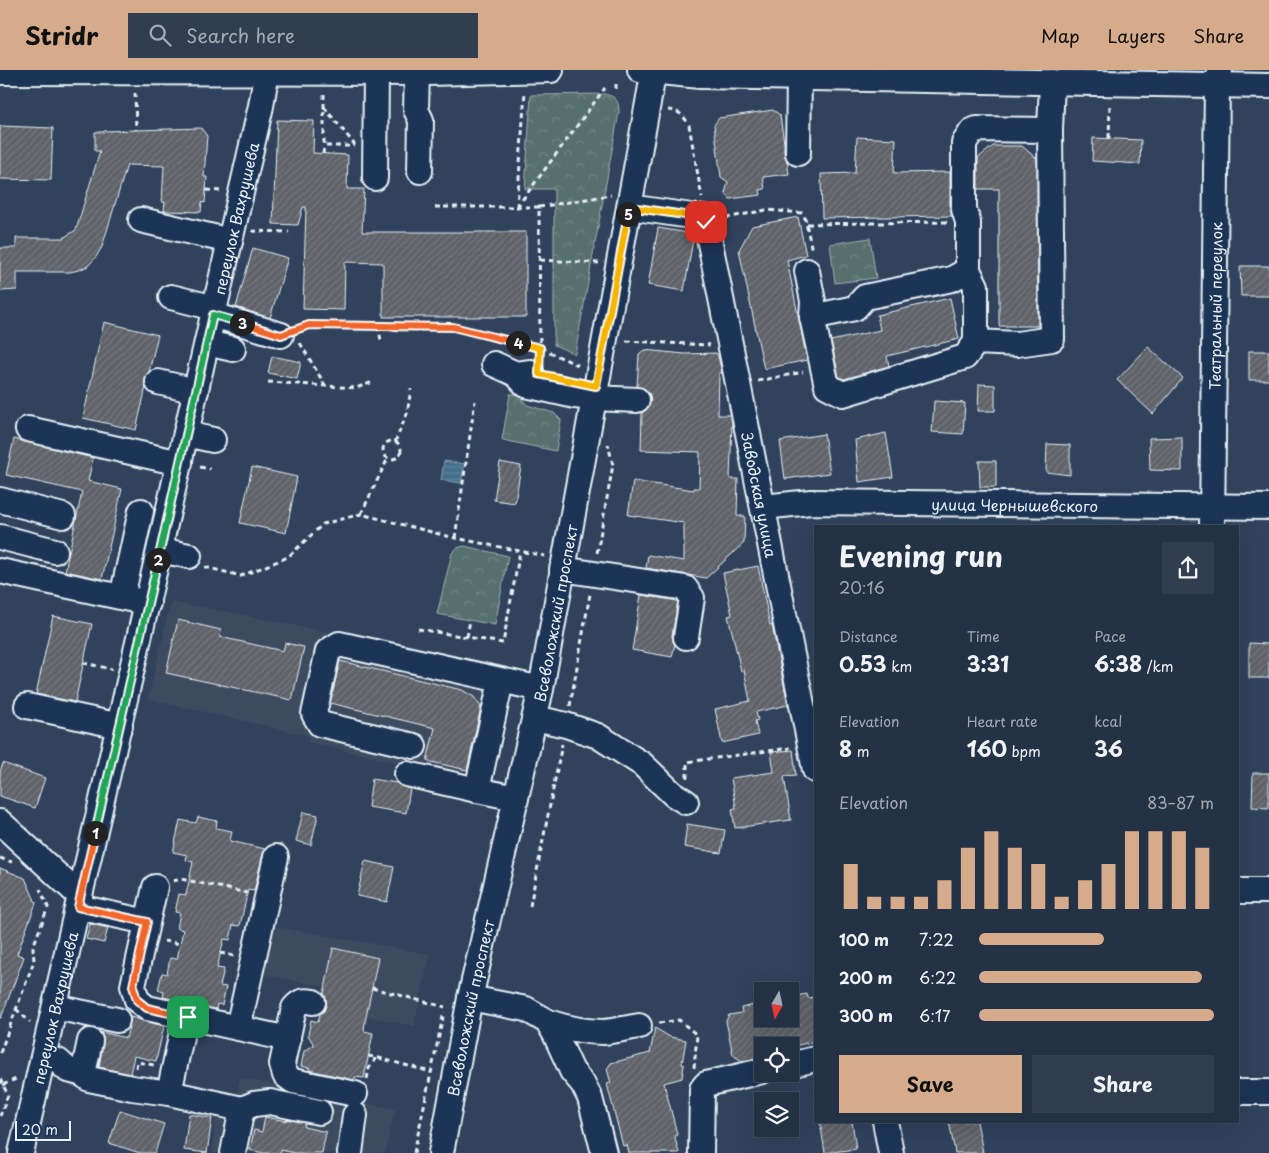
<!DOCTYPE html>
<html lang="en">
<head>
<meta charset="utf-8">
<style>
	:root { --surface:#243245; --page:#303e50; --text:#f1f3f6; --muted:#a3aab3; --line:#414d5e; --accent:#d6ab8b }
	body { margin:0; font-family:"Playpen Sans",sans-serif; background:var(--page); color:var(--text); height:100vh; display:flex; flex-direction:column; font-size:19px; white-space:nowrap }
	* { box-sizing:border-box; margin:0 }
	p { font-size:16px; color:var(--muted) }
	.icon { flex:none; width:28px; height:28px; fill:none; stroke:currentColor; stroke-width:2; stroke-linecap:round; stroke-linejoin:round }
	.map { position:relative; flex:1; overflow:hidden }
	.details { position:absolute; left:814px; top:455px; width:425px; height:598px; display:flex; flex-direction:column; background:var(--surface); border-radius:0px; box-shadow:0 5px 20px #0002,0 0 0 1px var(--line) }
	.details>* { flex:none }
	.needle { width:32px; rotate:189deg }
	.controls { position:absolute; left:754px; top:912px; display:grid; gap:10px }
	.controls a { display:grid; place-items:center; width:45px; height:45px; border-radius:0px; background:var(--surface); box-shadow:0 5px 20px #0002,0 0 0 1px var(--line); font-size:25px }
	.scale { position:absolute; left:15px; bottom:12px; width:56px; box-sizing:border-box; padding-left:5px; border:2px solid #e8f1f8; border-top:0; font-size:14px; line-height:18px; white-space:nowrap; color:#e8f1f8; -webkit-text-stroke:4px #1d3557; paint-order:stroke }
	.pin { position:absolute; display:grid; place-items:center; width:42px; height:42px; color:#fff; margin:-21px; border-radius:10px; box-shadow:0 2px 8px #0006 }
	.km { position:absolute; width:25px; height:25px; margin:-12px; border-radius:50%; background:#222; color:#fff; font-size:14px; line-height:25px; text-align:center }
	.round { display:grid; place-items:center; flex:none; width:52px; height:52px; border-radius:0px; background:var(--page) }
	.headline { display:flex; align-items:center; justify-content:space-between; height:85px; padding:0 25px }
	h1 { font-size:28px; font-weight:700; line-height:38px }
	.figures { display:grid; grid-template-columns:repeat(3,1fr); gap:8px; height:85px; padding:5px 25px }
	.figures div { display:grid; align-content:center }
	.figures b { font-size:21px; font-weight:700 }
	.figures small { font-size:14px; font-weight:400 }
	.figures p { font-size:14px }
	.chart { height:140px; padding:10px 25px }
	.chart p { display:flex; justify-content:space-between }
	.chart svg { width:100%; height:90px; margin-top:5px; stroke:var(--accent); stroke-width:6 }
	.button { display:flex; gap:10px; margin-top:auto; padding:10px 25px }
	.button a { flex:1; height:58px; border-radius:0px; background:var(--accent); color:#111; font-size:20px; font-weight:700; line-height:58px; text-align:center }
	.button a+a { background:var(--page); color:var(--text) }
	ul { padding:0 25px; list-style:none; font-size:16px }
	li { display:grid; grid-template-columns:80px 60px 1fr; align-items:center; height:38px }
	li i { height:12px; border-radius:6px; background:var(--accent) }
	header { display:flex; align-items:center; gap:30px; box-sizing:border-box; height:70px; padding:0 25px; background:var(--accent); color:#111 }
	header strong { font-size:24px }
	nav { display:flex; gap:28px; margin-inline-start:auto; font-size:18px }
	.search { width:350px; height:45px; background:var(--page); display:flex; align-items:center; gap:12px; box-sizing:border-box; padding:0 18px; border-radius:0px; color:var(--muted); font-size:19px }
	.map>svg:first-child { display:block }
	.built { fill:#3e4c60 }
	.forest { fill:url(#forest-crowns); stroke:#a0b0b2 }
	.water { fill:url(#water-rules); stroke:#86a2b7 }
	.building { fill:url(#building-hatch); stroke:#e8f1f8 }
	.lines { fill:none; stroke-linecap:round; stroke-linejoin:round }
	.minor-casing { stroke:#e8f1f8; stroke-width:28 }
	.path { stroke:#e8f1f8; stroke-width:3; stroke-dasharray:5 4; stroke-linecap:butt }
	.minor { stroke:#1d3557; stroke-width:24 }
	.split-1-casing { stroke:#fff; stroke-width:10 }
	.split-2-casing { stroke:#fff; stroke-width:10 }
	.split-3-casing { stroke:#fff; stroke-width:10 }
	.split-4-casing { stroke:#fff; stroke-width:10 }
	.split-5-casing { stroke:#fff; stroke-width:10 }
	.split-6-casing { stroke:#fff; stroke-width:10 }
	.split-1 { stroke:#f0652b; stroke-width:6 }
	.split-2 { stroke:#22a559; stroke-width:6 }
	.split-3 { stroke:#22a559; stroke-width:6 }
	.split-4 { stroke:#f0652b; stroke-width:6 }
	.split-5 { stroke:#f5b400; stroke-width:6 }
	.split-6 { stroke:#f5b400; stroke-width:6 }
	.labels { text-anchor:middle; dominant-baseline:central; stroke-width:4.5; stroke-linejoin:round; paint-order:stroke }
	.street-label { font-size:15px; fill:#e8f1f8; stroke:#1d3557 }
</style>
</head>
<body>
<header>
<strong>Stridr</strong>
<div class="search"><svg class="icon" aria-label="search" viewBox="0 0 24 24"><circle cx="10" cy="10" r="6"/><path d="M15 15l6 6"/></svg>Search here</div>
<nav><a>Map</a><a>Layers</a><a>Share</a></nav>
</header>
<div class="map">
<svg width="1269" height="1083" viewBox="0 0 1269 1083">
	<defs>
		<pattern id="forest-crowns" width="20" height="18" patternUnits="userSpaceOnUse" patternTransform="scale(1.25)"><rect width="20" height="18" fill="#57706d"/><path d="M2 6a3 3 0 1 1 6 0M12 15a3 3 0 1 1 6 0" fill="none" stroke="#6f8583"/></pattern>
		<pattern id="water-rules" width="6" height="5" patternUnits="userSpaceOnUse" patternTransform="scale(1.25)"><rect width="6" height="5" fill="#446e8c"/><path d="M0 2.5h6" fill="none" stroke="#5f839d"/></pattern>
		<pattern id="building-hatch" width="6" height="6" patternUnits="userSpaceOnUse" patternTransform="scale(1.25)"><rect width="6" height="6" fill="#5e6268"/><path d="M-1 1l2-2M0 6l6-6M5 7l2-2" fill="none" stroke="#75797e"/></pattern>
	</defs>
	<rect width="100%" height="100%" fill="#30425c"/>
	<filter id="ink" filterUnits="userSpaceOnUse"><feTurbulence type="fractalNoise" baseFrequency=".02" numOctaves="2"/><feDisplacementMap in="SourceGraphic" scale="10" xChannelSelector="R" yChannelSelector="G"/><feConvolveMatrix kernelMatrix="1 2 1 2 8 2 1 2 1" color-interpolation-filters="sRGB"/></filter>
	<g filter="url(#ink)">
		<g class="built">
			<path d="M171,532L197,537L199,536L515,600L489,714L308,672L309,666L148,629Z"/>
			<path d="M272,856L430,884L414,956L320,937L324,917L262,904Z"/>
			<path d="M240,1008L395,1039L385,1083H212L215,1046L231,1049Z"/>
		</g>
		<g class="forest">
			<path d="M605,24C616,27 619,30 619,42L575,284L554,275V119H525L531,25Z"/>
			<path d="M870,168L876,208L835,213L830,174Z"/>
			<path d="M510,324H518L527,335L554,343L561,350L556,381L502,370Z"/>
			<path d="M464,476L508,486L495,555L437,544L452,483L457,478Z"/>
		</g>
		<path class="water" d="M444,391L465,394L461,413L441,410Z"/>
		<g class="building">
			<path d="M773,40L780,45L784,73V83L787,91L789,104L763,107L765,119L760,120L761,125L730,129L725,123L728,112L721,107L714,55L719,48Z"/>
			<path d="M277,50L314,51L313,83L348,85L347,119H364L362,162H526V247H383V193L345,192L344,240L303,239L306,137H303L298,155L273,154Z"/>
			<path d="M0,56L53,58L51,110L0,109Z"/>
			<path d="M201,58L207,66L204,107H207L205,133L202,132L201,142L164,141L165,132H162L164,96L127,95L102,177L96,187L88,196L79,200L70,202H17V220L0,221V178H16V168H63L76,160L100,81H95V62H104V61Z"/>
			<path d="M857,67L896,69L894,103L950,102V139L952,146L822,148L821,104L855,103Z"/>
			<path d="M1093,68L1141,70L1140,94L1092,91Z"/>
			<path d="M993,76H1022L1037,89L1038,256H999V119H978V88Z"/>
			<path d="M798,147L806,185L787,190L807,290L764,299L739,180L752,156Z"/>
			<path d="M658,158L694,164L684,221L648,215Z"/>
			<path d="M253,178L288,188L270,248L236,237Z"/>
			<path d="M1240,196H1269V226H1241Z"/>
			<path d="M950,228L959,269L887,286L889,296L844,309L839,307L831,271L880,260L877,245Z"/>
			<path d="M104,252L158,265L149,302L145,309L146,317L136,360L83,348Z"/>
			<path d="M1148,277L1183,308L1153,344L1117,310Z"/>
			<path d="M644,280L685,284L716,283L718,286L722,303H719L718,345H730L732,351L730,409H738L737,446H745L744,473L706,508L646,498L648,485L684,491V453L628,445L633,411L694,420V418H699L700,382L641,380L642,343L648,338L651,330L649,323L645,319L637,316L639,284Z"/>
			<rect x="1249" y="281" width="20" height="29"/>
			<path d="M272,286L301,292L297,309L268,303Z"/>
			<path d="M979,314L995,315V341H978Z"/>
			<path d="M934,331L965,333L963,364L932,362Z"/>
			<path d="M886,363L893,407L859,412L855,370Z"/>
			<path d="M824,364L830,403L785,409L780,371Z"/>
			<path d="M1182,367V401L1150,400L1149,368Z"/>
			<path d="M14,369L93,388L88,411L122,419L102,509L65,501L82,422L6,405Z"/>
			<path d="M1047,374L1070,375V405L1046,402Z"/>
			<path d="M979,391H996V417H980Z"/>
			<path d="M500,392L521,396L515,433L494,430Z"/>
			<path d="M252,397L297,407L286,463L240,453Z"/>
			<path d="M758,496L770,555H772L788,635L756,642L758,650L755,651L758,665L722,673L715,639L750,631L744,600L741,601L732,562L728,546L732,545L723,503Z"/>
			<path d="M641,525L678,531L672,565L673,572L675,574L672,587L632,580Z"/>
			<path d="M53,546L92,554L75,632L36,624Z"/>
			<path d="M178,550L221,560L220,567L283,581L285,573L304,577L292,630L166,603Z"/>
			<path d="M1249,573L1269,574V608H1249Z"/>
			<path d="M340,591L462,620L474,627L481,637L467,700L427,691L435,658L330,633Z"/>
			<path d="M793,680L796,705L784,706L791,750L735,758L732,739L736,738L731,708L774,702L771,682Z"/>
			<path d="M3,693L45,708L35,738L0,726V702Z"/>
			<path d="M1253,703H1269V738L1252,737Z"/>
			<path d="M372,709L397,713L403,717L410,719L406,743L368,737Z"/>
			<path d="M303,742L318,745L311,775L296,771Z"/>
			<path d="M198,747L217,751L216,758L232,761L230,771L265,779L263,784L254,821L248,820L240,856L233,855L230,870L224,869L217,898L224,899L220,916L226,917L222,935L217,934L216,939L163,927L164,922L158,920L162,903L167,904L170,888L177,889L183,860L177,858L180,843L175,842L179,824L186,825L193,792L186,790L187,785L173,782L180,750L196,753Z"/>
			<path d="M687,754L725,760L721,783L684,777Z"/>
			<path d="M365,791L394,797L387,832L357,826Z"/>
			<path d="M0,798L25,808L36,833L17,884L24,887L1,948H0Z"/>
			<path d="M90,854L108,858L104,873L86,869Z"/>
			<path d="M333,878L378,888L365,952L364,961L373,963L364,1008L355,1007L354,1010L309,1000L310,998L301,996L304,981L314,975L308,965L311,950L318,952L320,944L324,941L326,935V928L324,924Z"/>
			<path d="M807,924L808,928L815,927V971L790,977L762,976V983L756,984L757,988L742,991L733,985L726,951L729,945L742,943L741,938L762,933V949H790V927Z"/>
			<path d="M131,947L144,951L164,956L156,991L134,986L130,1004L99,997L103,973V967L101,962L126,968L130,953Z"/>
			<path d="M655,958L670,967L686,970L682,994L684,995L682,1008L664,1013L677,1064L675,1068L679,1083H629L627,1075L623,1076L607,1014L611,1013L607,999L611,993L650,983Z"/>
			<path d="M120,1040L164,1054L155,1083H140L109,1073Z"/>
			<path d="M189,1044L212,1048L207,1083L184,1080Z"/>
			<path d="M265,1047L286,1051L287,1049L305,1053L304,1057L326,1062L322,1083H294L281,1080V1083H263L250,1080L254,1060L262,1062Z"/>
			<path d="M820,1051H852L856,1079L825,1083Z"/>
			<path d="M949,1051H977L983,1083H955Z"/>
		</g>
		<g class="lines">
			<defs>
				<g id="minor">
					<path d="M640,0L700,6L1269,16"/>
					<path d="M0,2L428,3L551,0"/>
					<path d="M417,3L416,40L421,50L420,101"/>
					<path d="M798,83L799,7"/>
					<path d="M375,108L376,3"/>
					<path id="s1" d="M629,137L705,148L815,700"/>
					<path d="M141,150L230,171"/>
					<path d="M807,201L813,231L812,247L827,316L843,324L965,287L976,272L1017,274L1052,269L1050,60"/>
					<path d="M171,227L215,238"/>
					<path d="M213,245L281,265"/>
					<path d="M812,247L855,238L865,227L952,209L968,200"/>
					<path d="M976,272V216L968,200V152L964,139V73L972,61L977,59L1050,60L1052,12"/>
					<path d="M207,273L233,279"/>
					<path d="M494,294L516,304L531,302"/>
					<path d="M516,304L526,315L575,326L594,328L637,330"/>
					<path d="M158,312L196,321"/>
					<path d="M28,359L180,393"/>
					<path d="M186,364L213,370"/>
					<path d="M0,430L63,446"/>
					<path id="s2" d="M763,437L811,432L1269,437"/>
					<path id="s3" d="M1212,456L1217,15L1220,0"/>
					<path d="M0,467L55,481"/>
					<path d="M160,480L189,486"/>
					<path d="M562,499L685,518L692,528L686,567"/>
					<path d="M0,501L148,533"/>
					<path d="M122,527L141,441"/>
					<path d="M501,611L477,720L516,728"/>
					<path d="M27,636L120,656"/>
					<path d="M535,648L566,655L598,666L642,694L673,724L686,732"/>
					<path d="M414,676L320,654L314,644L328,581L339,574L541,619"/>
					<path d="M407,704L477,720"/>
					<path d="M0,752L80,826"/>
					<path d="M155,817L133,916L137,930L147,938L288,969"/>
					<path d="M1238,821H1269"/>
					<path d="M78,837L147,852"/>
					<path d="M470,928L526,939L548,952L555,964L572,1001L583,1014L590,1028L604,1083"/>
					<path d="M313,932C304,930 300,931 294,938L282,994L285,1005L293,1011L355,1024"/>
					<path d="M55,937L117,950"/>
					<path d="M548,952C566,958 584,962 603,962C615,961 627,958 639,956"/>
					<path d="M238,958L276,787"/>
					<path d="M43,988L58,991L68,1000L83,1004L89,1009L132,1018L169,1023L242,1039L254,1034L270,1032L319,1042"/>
					<path d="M790,995L815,989"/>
					<path d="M83,1004L90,971"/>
					<path d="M1238,1022H1269"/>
					<path d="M169,1023L182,962"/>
					<path d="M885,1051L891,1083"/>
					<path id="s4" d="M21,1083L230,171L261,36L267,0"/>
					<path d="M233,1083L242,1039"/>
					<path d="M350,1083L355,1045"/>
					<path id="s5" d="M441,1083L470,928L541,619L654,0"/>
					<path d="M701,1083L702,1019L706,1014L762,1001"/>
				</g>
			</defs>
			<use href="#minor" class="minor-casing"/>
			<g class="path">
				<path d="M616,19V14"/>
				<path d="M135,23L136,60"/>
				<path d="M324,24V76H355"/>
				<path d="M324,37L355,75"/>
				<path d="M668,40C680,41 683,45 689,55L702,128"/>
				<path d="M1109,68L1110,34"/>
				<path d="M323,84L324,76"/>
				<path d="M206,120L221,121"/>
				<path d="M435,137H539L540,280"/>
				<path d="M517,137L605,18"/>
				<path d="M517,137L525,21"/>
				<path d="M539,137L611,125"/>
				<path d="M726,148L766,140L802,143L805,148L812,181"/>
				<path d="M807,154L948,152"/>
				<path d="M252,161L289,162"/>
				<path d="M540,190L599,193"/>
				<path d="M378,256L381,270"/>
				<path d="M301,258L309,255L453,257L540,278L580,296"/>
				<path d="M626,271L710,275"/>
				<path d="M300,273L325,315"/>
				<path d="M758,311L803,302"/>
				<path d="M268,312L356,318L373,312"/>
				<circle cx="392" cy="380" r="9"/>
				<path d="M395,372L407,344L411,319"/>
				<path d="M200,397L210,399"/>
				<path d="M361,444L388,388"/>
				<path d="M455,468L475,331"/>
				<path d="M597,483L613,395L608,374"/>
				<path d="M205,497L241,506L288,487L323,454L361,444L455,468L545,486"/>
				<path d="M418,559L503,573L520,481"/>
				<path d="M467,567L470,550"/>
				<path d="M83,593L112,599"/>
				<path d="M570,636L590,524"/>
				<path d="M687,708V692L790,678"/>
				<path d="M0,788L12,792"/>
				<path d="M173,811L181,809L247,823"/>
				<path d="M530,836L562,674"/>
				<path d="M164,871L180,874"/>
				<path d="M220,883L234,886"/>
				<path d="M372,918L445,937"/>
				<path d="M16,939L30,952"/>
				<path d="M659,953L679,950L697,965L694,998"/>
				<path d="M0,983L34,891L33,877L48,837L40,819"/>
				<path d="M368,986L375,987"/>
				<path d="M136,998L137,992L154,995"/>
				<path d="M0,1009L8,1025L0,1046"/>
				<path d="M367,1009L369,998L374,992L375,987L431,1002"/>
				<path d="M3,1015L16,1009"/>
				<path d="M414,1083L444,942"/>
			</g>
			<use href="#minor" class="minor"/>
		</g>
	</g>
	<g class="lines" filter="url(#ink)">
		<defs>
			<path id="split-1" d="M95,763L78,837L147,852L133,916L137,930L147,938L188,947"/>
			<path id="split-2" d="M95,763L158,490"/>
			<path id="split-3" d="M158,490L213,245L242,253"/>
			<path id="split-4" d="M242,253L281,265L309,255L453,257L518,273"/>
			<path id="split-5" d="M518,273L540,278L539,304L596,316L628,144"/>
			<path id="split-6" d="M628,144L630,137L705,148L706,152"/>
		</defs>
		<use href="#split-1" class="split-1-casing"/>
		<use href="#split-2" class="split-2-casing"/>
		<use href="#split-3" class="split-3-casing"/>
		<use href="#split-4" class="split-4-casing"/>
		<use href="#split-5" class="split-5-casing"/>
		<use href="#split-6" class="split-6-casing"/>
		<use href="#split-1" class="split-1"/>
		<use href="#split-2" class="split-2"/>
		<use href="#split-3" class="split-3"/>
		<use href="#split-4" class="split-4"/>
		<use href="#split-5" class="split-5"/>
		<use href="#split-6" class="split-6"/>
	</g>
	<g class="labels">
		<g class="street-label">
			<text stroke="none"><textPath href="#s4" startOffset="959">переулок Вахрушева</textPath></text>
			<text stroke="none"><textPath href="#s3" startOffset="220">Театральный переулок</textPath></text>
			<text stroke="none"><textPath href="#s1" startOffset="359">Заводская улица</textPath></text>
			<text stroke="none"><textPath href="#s2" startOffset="252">улица Чернышевского</textPath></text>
			<text stroke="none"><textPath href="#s5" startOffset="552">Всеволожский проспект</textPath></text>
			<text stroke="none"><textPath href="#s4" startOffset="149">переулок Вахрушева</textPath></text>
			<text stroke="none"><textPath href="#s5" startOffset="148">Всеволожский проспект</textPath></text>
		</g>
	</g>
</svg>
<div class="controls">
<a><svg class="needle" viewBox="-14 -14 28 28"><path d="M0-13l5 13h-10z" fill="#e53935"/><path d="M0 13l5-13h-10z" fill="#a3aab3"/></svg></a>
<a><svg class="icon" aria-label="locate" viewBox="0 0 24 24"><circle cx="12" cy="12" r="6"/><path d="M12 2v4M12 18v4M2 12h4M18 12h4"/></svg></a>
<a><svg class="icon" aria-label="layers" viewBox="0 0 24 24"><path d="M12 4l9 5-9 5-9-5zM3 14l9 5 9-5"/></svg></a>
</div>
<div class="scale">20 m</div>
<div class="pin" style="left:188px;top:947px;background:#1e9e55"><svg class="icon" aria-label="arrive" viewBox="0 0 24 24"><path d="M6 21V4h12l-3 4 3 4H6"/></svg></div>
<div class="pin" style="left:706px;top:152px;background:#d93025"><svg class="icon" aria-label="check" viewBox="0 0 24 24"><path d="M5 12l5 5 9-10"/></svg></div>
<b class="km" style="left:95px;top:763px">1</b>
<b class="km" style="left:158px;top:490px">2</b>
<b class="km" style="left:242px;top:253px">3</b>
<b class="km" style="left:518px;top:273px">4</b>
<b class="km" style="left:628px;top:144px">5</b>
<section class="details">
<div class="headline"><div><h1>Evening run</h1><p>20:16</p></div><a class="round"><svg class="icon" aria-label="share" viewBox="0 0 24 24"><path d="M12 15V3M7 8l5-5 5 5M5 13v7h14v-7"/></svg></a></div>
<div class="figures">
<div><p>Distance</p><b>0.53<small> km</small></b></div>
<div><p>Time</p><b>3:31</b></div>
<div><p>Pace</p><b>6:38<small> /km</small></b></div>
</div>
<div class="figures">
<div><p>Elevation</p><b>8<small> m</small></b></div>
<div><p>Heart rate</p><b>160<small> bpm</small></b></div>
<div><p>kcal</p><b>36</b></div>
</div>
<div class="chart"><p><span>Elevation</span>83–87 m</p>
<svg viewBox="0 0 160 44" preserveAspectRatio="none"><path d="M5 44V22M15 44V38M25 44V38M35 44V38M45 44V30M55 44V14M65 44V6M75 44V14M85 44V22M95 44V38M105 44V30M115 44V22M125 44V6M135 44V6M145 44V6M155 44V14"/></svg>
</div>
<ul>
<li><b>100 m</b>7:22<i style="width:53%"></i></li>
<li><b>200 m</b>6:22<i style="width:95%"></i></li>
<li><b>300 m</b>6:17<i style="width:100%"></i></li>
</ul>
<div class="button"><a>Save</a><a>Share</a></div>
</section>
</div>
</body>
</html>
